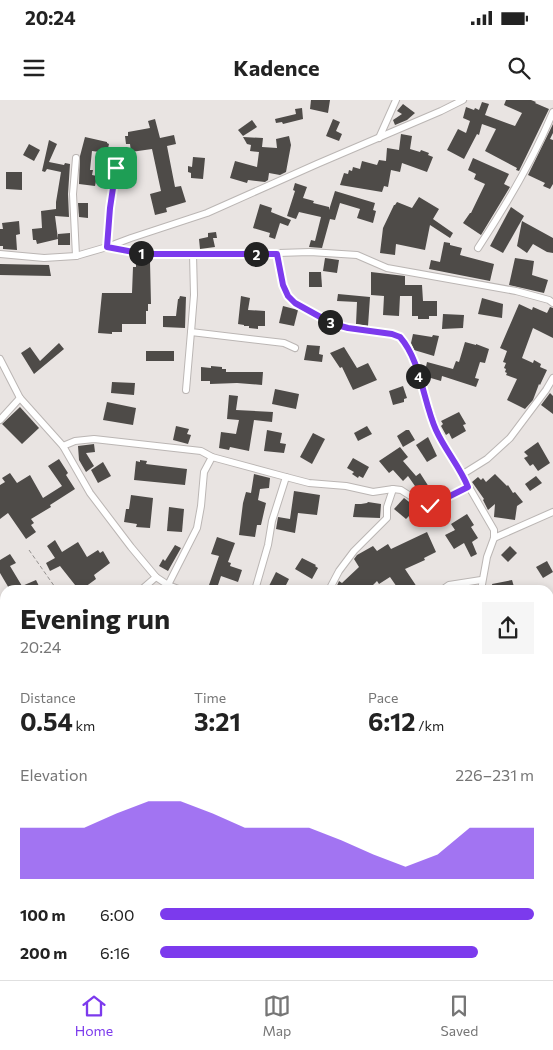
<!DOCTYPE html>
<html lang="en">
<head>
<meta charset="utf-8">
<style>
	:root { --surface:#fff; --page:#f6f6f6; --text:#222; --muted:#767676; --line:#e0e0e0; --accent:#7c3aed }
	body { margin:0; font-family:Commissioner,sans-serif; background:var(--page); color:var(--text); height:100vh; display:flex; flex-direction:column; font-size:19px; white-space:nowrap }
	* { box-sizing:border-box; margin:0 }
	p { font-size:16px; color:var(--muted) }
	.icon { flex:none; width:28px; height:28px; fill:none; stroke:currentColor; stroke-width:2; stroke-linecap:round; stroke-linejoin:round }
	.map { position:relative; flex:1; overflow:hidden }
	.panel { position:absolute; left:0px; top:485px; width:554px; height:395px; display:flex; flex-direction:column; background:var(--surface); border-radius:15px 15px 0 0; box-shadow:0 2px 8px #0003 }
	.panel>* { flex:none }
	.pin { position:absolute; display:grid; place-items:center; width:42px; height:42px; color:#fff; margin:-21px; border-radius:10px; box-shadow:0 2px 8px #0006 }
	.km { position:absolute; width:25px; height:25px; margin:-12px; border-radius:50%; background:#222; color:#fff; font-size:14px; line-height:25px; text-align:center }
	.round { display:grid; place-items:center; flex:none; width:52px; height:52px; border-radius:0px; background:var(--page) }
	.summary { display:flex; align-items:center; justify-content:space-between; height:85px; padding:0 20px }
	h1 { font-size:28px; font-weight:700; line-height:38px }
	.stats { display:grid; grid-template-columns:repeat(3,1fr); gap:8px; height:85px; padding:5px 20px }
	.stats div { display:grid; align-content:center }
	.stats b { font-size:25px; font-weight:700 }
	.stats small { font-size:14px; font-weight:400 }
	.stats p { font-size:14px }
	.chart { height:140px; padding:10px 20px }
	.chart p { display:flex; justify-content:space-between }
	.chart svg { width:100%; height:90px; margin-top:5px; fill:var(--accent); opacity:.7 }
	ul { padding:0 20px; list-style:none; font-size:16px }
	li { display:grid; grid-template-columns:80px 60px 1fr; align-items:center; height:38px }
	li i { height:12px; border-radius:6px; background:var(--accent) }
	.status { display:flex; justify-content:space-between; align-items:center; height:35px; padding:0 25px; background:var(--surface); direction:ltr }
	.status svg { height:14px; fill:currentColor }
	header { display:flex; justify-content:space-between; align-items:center; height:65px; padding:0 20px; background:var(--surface); font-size:22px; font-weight:700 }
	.menu { display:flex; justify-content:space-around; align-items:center; height:70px; border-top:1px solid var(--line); background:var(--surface); font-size:14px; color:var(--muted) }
	.menu a { display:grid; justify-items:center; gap:2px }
	.menu .current { color:var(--accent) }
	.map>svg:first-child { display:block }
	.building { fill:#4e4b48 }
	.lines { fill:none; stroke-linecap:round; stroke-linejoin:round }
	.street-casing { stroke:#bbb6b4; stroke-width:8 }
	.path { stroke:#93908e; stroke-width:1; stroke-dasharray:4 2.5; stroke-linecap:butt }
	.street { stroke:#fff; stroke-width:6 }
	.route-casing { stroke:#fff; stroke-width:10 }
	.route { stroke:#7c3aed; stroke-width:6 }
</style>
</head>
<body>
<div class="status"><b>20:24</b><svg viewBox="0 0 49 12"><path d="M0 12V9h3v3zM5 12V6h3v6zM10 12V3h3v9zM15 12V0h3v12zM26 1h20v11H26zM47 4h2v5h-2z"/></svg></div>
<header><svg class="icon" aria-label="menu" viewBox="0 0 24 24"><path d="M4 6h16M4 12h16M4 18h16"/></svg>Kadence<svg class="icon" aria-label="search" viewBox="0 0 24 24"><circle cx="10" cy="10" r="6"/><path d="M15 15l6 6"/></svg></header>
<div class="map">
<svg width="553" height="880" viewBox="0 0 553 880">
	<rect width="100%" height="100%" fill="#e9e4e2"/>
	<g class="building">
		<path d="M311,0H330L328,13L310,9Z"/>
		<path d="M506,0H531L536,2L535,3L549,9L519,71L516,70L517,68L485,51L496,29L482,24L479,35L477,34L464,59L447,50L458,29L466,33L470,21L463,18L466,7L474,10L475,8L479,10L482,2L489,4L485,15L515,26L522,13L504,5Z"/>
		<path d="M403,4L415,13L407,20L395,25L393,20L402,14L397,11Z"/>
		<path d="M302,8L303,19L283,24L282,22L276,23L275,19L296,14L295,9Z"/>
		<path d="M155,19L160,38L174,35L176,44L167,46L175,87L181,86L186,102L166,108L167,112L155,115L150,94L161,91L152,49L131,52L130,44H126L125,36H128V32L150,28L148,21Z"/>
		<path d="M333,19L340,22L336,31L342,34L339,41L326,36Z"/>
		<path d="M252,20L257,27L243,36L238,30Z"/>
		<path d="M553,24V33L550,39L553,40V84L550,89L543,86L545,83L528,75Z"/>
		<path d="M401,34L412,36L410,49L420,52L421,50L429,53L428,55L433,57L427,72L402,63L400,72L391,70L388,87L384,86L382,92L340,85L344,73L348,74L349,70L352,71L353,67L360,69L362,61L377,65L379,60L386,61L387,48L399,50Z"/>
		<path d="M289,36L291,45L286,72L280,75L269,73L268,80L265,82L248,80L247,83L230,78L235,61L257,67L259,52L250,51L251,45L247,44L243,37L263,38L262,47L277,48L276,39Z"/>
		<path d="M85,37L107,42V43L109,44L107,53L92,51L90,70H93L92,75L97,76L95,86L79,84L80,56Z"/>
		<path d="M49,40L57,44L49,62L64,65L65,63L70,64L68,94L69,117L55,116L58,139L37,144L36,140H33L32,129L42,128L41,111L56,109V102L61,72L47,69L45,72L42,71Z"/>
		<path d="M29,44L40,50L34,61L23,55Z"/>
		<path d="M193,57L205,58L203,79L191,78V73L188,72V66L192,67Z"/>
		<path d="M473,58L509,74L504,84L510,87L481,135L463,123L470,113H471L485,84L474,79L476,74L468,70Z"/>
		<path d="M6,72H22V90L6,89Z"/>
		<path d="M295,83L307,87L303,98L314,101L313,103L329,107V110L335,91L375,103L373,110L376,111L373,123L357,118L360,109L340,103L335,120L330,119L322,148L309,147L311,140L315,141L321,117L299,112L296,119L287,116L295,91L293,90Z"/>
		<path d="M419,97L439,109L433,119L453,133L450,138L430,125L425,150L396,144L395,155L380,153L383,128L394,105H395L397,102L412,108Z"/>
		<path d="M78,103H88V118L79,117Z"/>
		<path d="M260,104L272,108L271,112L291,120L288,126L280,123L275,139L269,137L270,133L253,128Z"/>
		<path d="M511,107L524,116L503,153L490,146Z"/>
		<path d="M19,121L20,134L16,135L17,150L3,149V146H0V129H3L2,123Z"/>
		<path d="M522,121L553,138V153L547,152L533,144L527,153L517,146Z"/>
		<path d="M216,132L217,138H213L215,147L200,149L199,139L208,137V133Z"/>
		<path d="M70,133V145H58V134Z"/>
		<path d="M444,142L450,143V145L462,148L460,155L494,164L490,181L429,169L431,160L440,162Z"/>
		<path d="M325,158L339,160L337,173L323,171Z"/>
		<path d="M515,158L534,161L532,175L548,180L544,193L509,185Z"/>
		<path d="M136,161H150L151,204H148V211H146V224H122V232H112V234L98,233L102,193H132L133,167H136Z"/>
		<path d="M0,164L49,165L51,176L0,175Z"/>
		<path d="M309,172H321L322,187H309Z"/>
		<path d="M371,172L405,176V185H422L423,201H437V216H429V219H418V216H412V196H400L399,216L383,215L384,196L371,195Z"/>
		<path d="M338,194L370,197L368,226L356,224L357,202L337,201Z"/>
		<path d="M180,196L186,197L185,228L163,227V216H176L178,199H179Z"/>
		<path d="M241,196L250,198L248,210L265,211V226H258V229L249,228V226H244V225L238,224Z"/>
		<path d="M482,198L503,204L502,218L478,214Z"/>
		<path d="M519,204L532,210L533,207L547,213L550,207L553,208V238L533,228L522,258L533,263L534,260L541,264L540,267L547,270L540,285L539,284L533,300L525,309L507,300L517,279L506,275L507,273L505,272L506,269L504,268L506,263L503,262L507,251L500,248Z"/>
		<path d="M283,206L298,210L294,226L279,223Z"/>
		<path d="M443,214L464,215L463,228L442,229Z"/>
		<path d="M413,234L432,237L433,235L439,236L434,256L414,250L411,243Z"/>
		<path d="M465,242L476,245V244L489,249L485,263L480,262L475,278L479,279L476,287L442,276L441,281L424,276L427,262L453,269L456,261L459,262Z"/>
		<path d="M59,243L64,249L34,274L21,253L30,247L40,261Z"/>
		<path d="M307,245L320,246L319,254L323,255L322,262L304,260Z"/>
		<path d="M344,247L357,268L368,263L377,280L353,290L342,267L340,268L330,253Z"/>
		<rect x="146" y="251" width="28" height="10"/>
		<path d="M211,266L222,267V269H226V272H263L262,285L237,283L210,284V281H201V267L211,268Z"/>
		<path d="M112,282L135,283L134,295L111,293Z"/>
		<path d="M403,286L407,298L404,299V302L393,305L389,291Z"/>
		<path d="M275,289L299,294L296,309L272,304Z"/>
		<path d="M550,293L553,296V314L541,305Z"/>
		<path d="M229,295L238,296L236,310L273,312L272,322L254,320L249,351L230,347L229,350L219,348L221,332L236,334L239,320L227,319Z"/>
		<path d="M107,302L136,308L133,325L103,320Z"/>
		<path d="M20,307L39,328L22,344L2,324Z"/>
		<path d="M459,312L466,324L463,325L466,331L452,339L449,333L446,335L441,326L443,324L441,321Z"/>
		<path d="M176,326L189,329L187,334L191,335L188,344L173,340Z"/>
		<path d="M367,326L372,334L358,341L354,333Z"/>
		<path d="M267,330L282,333L280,343L286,344L284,353L264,351Z"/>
		<path d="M406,330H409L415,340L403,347L397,336Z"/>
		<path d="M313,333L325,339L312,364L300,357Z"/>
		<path d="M428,337L437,356L427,362L416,345Z"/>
		<path d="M538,342L550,363L538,371L533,364L530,366L524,358L528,356L524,352Z"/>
		<path d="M94,344L95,352L86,353L94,366L86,372L79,360L78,346Z"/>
		<path d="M400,347L408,357L403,361L416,376L420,373L429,387L431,385L435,391L424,399L408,376L403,381L393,370L389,373L379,361Z"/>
		<path d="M353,358L369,367L363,378L359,376L358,378L352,374L354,372L347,368Z"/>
		<path d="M59,359L68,373L66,375L75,389L50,405L51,407L31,419L34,423L31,425L36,432L26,439L8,413L0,419V385L5,382L2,378L10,373L17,383L30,375L43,398L62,386L48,366Z"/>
		<path d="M140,360L147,361L146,364L187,369L185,385L134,380L136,361L140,362Z"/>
		<path d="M103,362L111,376L98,383L91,370Z"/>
		<path d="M254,374L270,378L269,388L260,389L258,400L266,403L261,425H257L255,437L239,435L243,403L246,392L251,393Z"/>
		<path d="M495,374L507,386L508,385L513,393L515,392L523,402L517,406L515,420L494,417L495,404L488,410L483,400L484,399L472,382L478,377L481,380L483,378L486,382Z"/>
		<path d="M536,376L542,383L530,391L525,384Z"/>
		<path d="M294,391L320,395L317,415L298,413L295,433L276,429L278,417L290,419Z"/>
		<path d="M131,395L153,398L150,428L136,427L137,424L124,422L126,409H129Z"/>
		<path d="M404,398L417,408L406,419L394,409Z"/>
		<path d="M368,402L381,404L380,418L353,417L355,404H361L367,403Z"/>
		<path d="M169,407L184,409L182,432L167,431Z"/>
		<path d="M467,414L474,425L471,427L478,438L472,442L477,454L471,457L464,443L454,449L445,435L455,430L451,424Z"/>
		<path d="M427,432L436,452L424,458L425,460L405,469L419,490H399L390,477L379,484L377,481L368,490H348L343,485L339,490H335L339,481L342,483L359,467L354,459L357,455L373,446L377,451L388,444L391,449Z"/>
		<path d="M217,437L235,443L228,462L231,463L230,466L242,470L238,482L221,476L217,488L209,485L219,456L211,454Z"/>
		<path d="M55,440L62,452L78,442L87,457L98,450L100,453L103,451L110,463L94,475L96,479L81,490H79L60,466L50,471L46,463L55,458L47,446Z"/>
		<path d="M175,445L181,448L168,471L159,466L163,459L165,461Z"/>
		<path d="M510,446L517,453L508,462L501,455Z"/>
		<path d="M10,454L16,463L10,466L22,486L36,480L41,490H10L0,473V460Z"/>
		<path d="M302,458L316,465L315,466L318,468L312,479L295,469Z"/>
		<path d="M547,461L553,472L543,478L536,467Z"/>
		<path d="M276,472L289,479L286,485L296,490H267Z"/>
		<path d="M512,480L515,490H493L492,484Z"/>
	</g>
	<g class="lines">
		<defs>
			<g id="street">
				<path d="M379,38L396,0"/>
				<path d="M76,58L73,94L76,156"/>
				<path d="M116,68L110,108L107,147L144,154L217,155L310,152L357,155L387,168L516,191L549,200L553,203"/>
				<path d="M478,148C507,104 533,60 553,12"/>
				<path d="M0,154L44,158L76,156L107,147L131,138L207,113L317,64L441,11L463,0"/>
				<path d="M193,154L194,195L191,232L284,243L295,248"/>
				<path d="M277,154L283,185L288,196L295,203L333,223L348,228L392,234L400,237L404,241L414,262L436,330L494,430V438L487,457L481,490"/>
				<path d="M0,259L20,298L63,346L90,393L131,447L156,477L168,485L181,490"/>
				<path d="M186,290L191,232"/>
				<path d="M0,320L20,298"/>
				<path d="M63,346L75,341L94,339L201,351L212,357L286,377"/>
				<path d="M463,374L487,359L510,338L546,290L553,278"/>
				<path d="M494,438L553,412"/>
				<path d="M168,485L197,428L201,406L204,372L212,357"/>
				<path d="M141,490L156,477"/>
				<path d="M255,490L268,445L272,421L286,377L309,383L346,386L373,392L393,389L401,390L426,406L430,405L468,387"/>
				<path d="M329,490L339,471L354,451L387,418V407L393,389"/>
				<path d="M442,490L449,485L481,480"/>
				<path d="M0,625L5,622"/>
				<path d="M549,668L553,677"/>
				<path d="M549,716L553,713"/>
				<path d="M0,721L5,735"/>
				<path d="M0,774L5,768"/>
				<path d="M549,819L553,816"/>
				<path d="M117,875L120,880"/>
				<path d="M167,880L170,875"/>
				<path d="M345,880L352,875"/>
			</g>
		</defs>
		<use href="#street" class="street-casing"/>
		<path class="path" d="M29,450L57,490"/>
		<use href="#street" class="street"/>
	</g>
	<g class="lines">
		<defs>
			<path id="route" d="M116,68L110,108L107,147L144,154H277L283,185L288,196L295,203L333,224L348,228L392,234L400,237C421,261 423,301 436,330C445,350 460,367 468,387L430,406"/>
		</defs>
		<use href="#route" class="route-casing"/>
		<use href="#route" class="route"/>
	</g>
</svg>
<div class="pin" style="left:116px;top:68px;background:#1e9e55"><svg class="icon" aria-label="arrive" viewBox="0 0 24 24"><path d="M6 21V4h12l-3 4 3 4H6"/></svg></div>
<div class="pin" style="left:430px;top:406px;background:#d93025"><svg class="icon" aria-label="check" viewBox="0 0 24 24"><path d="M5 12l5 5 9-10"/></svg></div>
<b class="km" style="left:141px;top:153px">1</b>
<b class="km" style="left:256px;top:154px">2</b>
<b class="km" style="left:330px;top:222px">3</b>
<b class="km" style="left:418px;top:276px">4</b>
<section class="panel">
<div class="summary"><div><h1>Evening run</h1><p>20:24</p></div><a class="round"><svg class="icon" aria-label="share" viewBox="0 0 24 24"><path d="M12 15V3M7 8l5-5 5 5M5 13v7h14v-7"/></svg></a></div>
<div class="stats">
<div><p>Distance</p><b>0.54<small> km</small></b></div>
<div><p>Time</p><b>3:21</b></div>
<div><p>Pace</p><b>6:12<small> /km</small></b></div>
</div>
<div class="chart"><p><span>Elevation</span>226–231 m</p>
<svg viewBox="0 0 160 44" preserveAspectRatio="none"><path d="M0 44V19L10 19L20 19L30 12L40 6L50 6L60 12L70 19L80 19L90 19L100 25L110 32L120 38L130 32L140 19L150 19L160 19V44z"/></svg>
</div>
<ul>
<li><b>100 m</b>6:00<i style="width:100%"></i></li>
<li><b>200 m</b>6:16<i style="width:85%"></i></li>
</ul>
</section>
</div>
<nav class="menu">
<a class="current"><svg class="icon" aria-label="home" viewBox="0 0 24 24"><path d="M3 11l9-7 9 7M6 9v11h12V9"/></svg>Home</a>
<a><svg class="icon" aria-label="map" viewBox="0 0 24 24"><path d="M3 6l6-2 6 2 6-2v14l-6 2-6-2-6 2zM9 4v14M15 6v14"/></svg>Map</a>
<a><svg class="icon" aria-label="saved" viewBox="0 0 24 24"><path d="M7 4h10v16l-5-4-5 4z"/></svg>Saved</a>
</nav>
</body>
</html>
